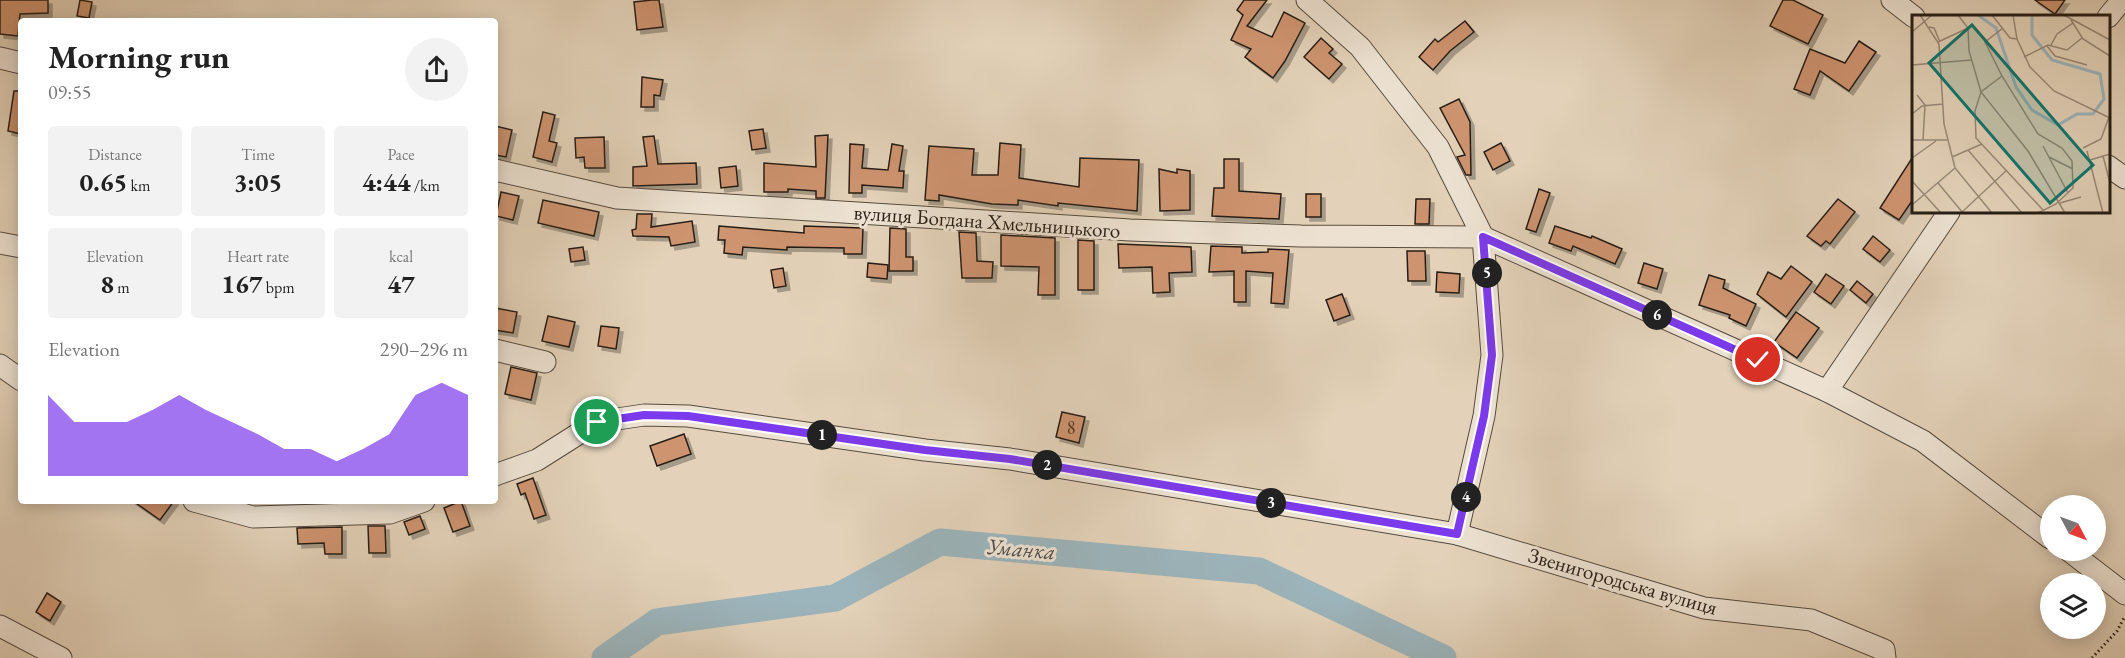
<!DOCTYPE html>
<html lang="en">
<head>
<meta charset="utf-8">
<style>
	:root { --surface:#fff; --page:#f2f2f2; --text:#222; --muted:#767676; --accent:#7c3aed }
	body { margin:0; font-family:"EB Garamond",serif; background:var(--page); color:var(--text); height:100vh; display:flex; flex-direction:column; font-size:22px; white-space:nowrap }
	* { box-sizing:border-box; margin:0 }
	p { font-size:20px; color:var(--muted) }
	.icon { flex:none; width:33px; height:33px; fill:none; stroke:currentColor; stroke-width:2; stroke-linecap:round; stroke-linejoin:round }
	.map { position:relative; flex:1; overflow:hidden }
	.drawer { position:absolute; left:18px; top:18px; width:480px; height:486px; display:flex; flex-direction:column; background:var(--surface); border-radius:6px; box-shadow:0 3px 15px #0003 }
	.drawer>* { flex:none }
	.needle { width:39px; rotate:131deg }
	.fabs { position:absolute; left:2040px; top:495px; display:grid; gap:12px }
	.fabs a { display:grid; place-items:center; width:66px; height:66px; border-radius:50%; background:var(--surface); box-shadow:0 3px 15px #0003; font-size:30px }
	.pin { position:absolute; display:grid; place-items:center; width:51px; height:51px; color:#fff; margin:-26px; border:3px solid #fff; border-radius:50%; box-shadow:0 2px 6px #0007 }
	.km { position:absolute; width:30px; height:30px; margin:-15px; border-radius:50%; background:#222; color:#fff; font-size:16px; line-height:30px; text-align:center }
	.round { display:grid; place-items:center; flex:none; width:63px; height:63px; border-radius:32px; background:var(--page) }
	.head { display:flex; align-items:center; justify-content:space-between; height:102px; padding:0 30px }
	h1 { font-size:33px; font-weight:700; line-height:45px }
	.stats { display:grid; grid-template-columns:repeat(3,1fr); gap:9px; height:102px; padding:6px 30px }
	.stats div { display:grid; align-content:center; border-radius:6px; background:var(--page); text-align:center }
	.stats b { font-size:26px; font-weight:700 }
	.stats small { font-size:16px; font-weight:400 }
	.stats p { font-size:16px }
	.chart { height:168px; padding:12px 30px }
	.chart p { display:flex; justify-content:space-between }
	.chart svg { width:100%; height:108px; margin-top:6px; fill:var(--accent); opacity:.7 }
	.map>svg:first-child { display:block }
	.lines { fill:none; stroke-linecap:round; stroke-linejoin:round }
	.river { stroke:#9cb4bb; stroke-width:27 }
	.building { fill:#ce9470; stroke:#271e16; stroke-width:1.5; filter:url(#shadow) }
	.minor-casing { stroke:#564b3f; stroke-width:23 }
	.path { stroke:#271e16; stroke-width:3; stroke-dasharray:1.5 3; stroke-linecap:butt }
	.minor { stroke:#ede2d2; stroke-width:21 }
	.route-casing { stroke:#fff; stroke-width:12 }
	.route { stroke:#7c3aed; stroke-width:8 }
	.labels { text-anchor:middle; dominant-baseline:central; stroke-width:6; stroke-linejoin:round; paint-order:stroke }
	.number-label { font-size:18px; fill:#513c2c }
	.street-label { font-size:21px; fill:#271e16; stroke:#ede2d2 }
	.water-label { font-size:22px; font-style:italic; fill:#4a4b48; stroke:#ede2d2 }
	.inset-river { fill:none; stroke:#9cb4bb; stroke-width:3 }
	.inset-road { fill:none; stroke:#988a78; stroke-width:1.5 }
	.view { fill:#0f766e; fill-opacity:0.15; stroke:#0f766e; stroke-width:3 }
	.inset-edge { fill:none; stroke:#271e16; stroke-width:3 }
</style>
</head>
<body>
<div class="map">
<svg width="2125" height="658" viewBox="0 0 2125 658">
	<defs>
		<filter id="shadow"><feDropShadow dx="4" dy="4" stdDeviation="0" flood-color="#0004"/></filter>
	</defs>
	<rect width="100%" height="100%" fill="#e3d2b9"/>
	<filter id="stains"><feTurbulence type="fractalNoise" baseFrequency=".00333" numOctaves="4"/><feColorMatrix values="0 0 0 0 .2 0 0 0 0 .09 0 0 0 0 .02 0 0 0 .5 -.17"/></filter>
	<radialGradient id="worn" r=".72"><stop offset=".6" stop-color="#630" stop-opacity="0"/><stop offset="1" stop-color="#630" stop-opacity=".3"/></radialGradient>
	<g class="lines">
		<path class="river" d="M605,658L657,622L835,598L940,542L1259,571L1443,658"/>
	</g>
	<g class="building">
		<path d="M0,0H48V13L20,14L18,36L0,34Z"/>
		<path d="M80,0L92,2L89,18L77,16Z"/>
		<path d="M652,0H659L663,27L637,30L634,2Z"/>
		<path d="M1244,0H1267L1247,26L1272,37L1284,12L1305,23L1285,61L1273,78L1245,57L1251,49L1231,40L1243,15L1237,10Z"/>
		<path d="M1783,0H1793L1823,15L1808,44L1770,26Z"/>
		<path d="M2035,0H2065L2055,14Z"/>
		<path d="M1465,21L1474,32L1450,51L1433,70L1419,57L1435,39L1438,42Z"/>
		<path d="M1321,38L1333,49L1329,53L1342,64L1329,79L1304,57Z"/>
		<path d="M1859,41L1876,52L1849,91L1820,71L1810,95L1794,89L1810,49L1845,63Z"/>
		<path d="M642,77L663,80L660,96L654,95V107H641Z"/>
		<path d="M14,91H21V134L8,131Z"/>
		<path d="M1459,99L1470,122L1471,175H1466L1457,157L1465,155L1440,108Z"/>
		<path d="M543,112L555,115L549,141L557,143L552,162L533,157Z"/>
		<path d="M495,126L512,130L506,157L495,155Z"/>
		<path d="M763,129L766,148L752,150L749,131Z"/>
		<path d="M828,135L825,198H816V191L788,189V192H764V163L816,167L815,136Z"/>
		<path d="M654,136L658,164L696,163L697,184L633,186V167L647,166L643,137Z"/>
		<path d="M604,137L605,168H585L584,157L576,158L575,138Z"/>
		<path d="M1000,143L1021,145L1019,178L1079,187L1080,158L1139,160L1137,211L1058,203V206L1018,200V205L992,204L939,195V201L925,200L929,146L974,149L972,175H998Z"/>
		<path d="M1501,143L1510,161L1493,170L1484,152Z"/>
		<path d="M850,144L864,145L862,168L888,170L892,144L903,146L899,171H904L903,188L862,185V193H849Z"/>
		<path d="M1914,155V198L1899,220L1880,208Z"/>
		<path d="M1224,159H1239V191L1281,194L1279,219L1212,216L1214,188H1224Z"/>
		<path d="M736,166L738,186L721,188L719,168Z"/>
		<path d="M1159,169L1177,173V169L1190,171V210L1160,211Z"/>
		<path d="M1539,189L1550,193L1536,232L1526,229Z"/>
		<path d="M501,192L519,196L513,220L496,216Z"/>
		<rect x="1306" y="194" width="15" height="23"/>
		<path d="M1416,199H1430L1429,224H1415Z"/>
		<path d="M1838,199L1855,212L1830,244L1826,241L1821,246L1807,236Z"/>
		<path d="M543,200L599,212L594,236L538,223Z"/>
		<path d="M637,214H652L651,227L692,221L695,242L671,246L669,237L633,236L632,230L636,229Z"/>
		<path d="M719,226L804,233V226L863,228L862,254H844V248L787,247V250L743,247L742,255L724,253L725,240H718Z"/>
		<path d="M1555,226L1591,238L1592,236L1622,249L1615,264L1573,246L1571,251L1549,243Z"/>
		<path d="M890,228L906,229V257H913V271H889Z"/>
		<path d="M959,232L976,233L977,261L993,262L992,278H962Z"/>
		<path d="M1001,235L1055,238V295H1038L1039,267L1001,266Z"/>
		<path d="M1873,236L1890,250L1880,262L1863,249Z"/>
		<path d="M1078,240L1094,241V290H1078Z"/>
		<path d="M1118,244L1191,247L1192,272L1169,273L1170,292L1153,293L1152,267L1119,268Z"/>
		<path d="M1211,246L1242,247V253L1268,252V249L1289,250L1284,304L1271,303L1273,273L1246,271V302H1234V271L1209,272Z"/>
		<path d="M583,247L585,260L571,262L569,249Z"/>
		<path d="M1407,251H1425L1426,281H1408Z"/>
		<path d="M868,263L888,265L887,279L867,277Z"/>
		<path d="M1644,263L1663,269L1657,289L1638,283Z"/>
		<path d="M1791,266L1812,282L1786,317L1757,294L1768,272L1781,279Z"/>
		<path d="M783,268L786,286L774,288L771,270Z"/>
		<path d="M1437,272L1460,274L1459,293L1436,292Z"/>
		<path d="M1826,274L1844,286L1831,304L1814,292Z"/>
		<path d="M1709,275L1725,280L1723,288L1756,304L1746,326L1729,318L1730,315L1699,305Z"/>
		<path d="M1857,281L1873,294L1866,303L1850,290Z"/>
		<path d="M1342,294L1350,315L1334,321L1326,300Z"/>
		<path d="M495,308L517,312L513,333L495,330Z"/>
		<path d="M1796,312L1819,328L1797,358L1774,342Z"/>
		<path d="M548,316L575,322L569,347L542,341Z"/>
		<path d="M601,326L619,328L616,349L598,346Z"/>
		<path d="M511,367L537,373L531,400L505,394Z"/>
		<path d="M1062,412L1085,417L1079,443L1056,437Z"/>
		<path d="M684,434L691,454L657,466L650,446Z"/>
		<path d="M533,478L546,515L534,519L525,493L521,495L517,484Z"/>
		<path d="M133,501H174L160,520Z"/>
		<path d="M461,501L470,526L453,532L444,508Z"/>
		<path d="M420,516L425,529L409,535L404,522Z"/>
		<path d="M368,526H385L386,553H369Z"/>
		<path d="M342,527V554H325L324,543L298,544L297,528Z"/>
		<path d="M47,593L61,602L50,621L36,612Z"/>
	</g>
	<g class="lines">
		<defs>
			<g id="minor">
				<path d="M1307,0L1360,47L1438,147L1483,237L1827,391L1923,441L2050,538"/>
				<path d="M1892,0L1914,17"/>
				<path d="M2108,17L2122,0"/>
				<path d="M0,58L21,63"/>
				<path d="M2108,166L2125,178"/>
				<path d="M495,170L617,198L1130,230L1301,236L1483,237L1492,355L1484,416L1457,534"/>
				<path d="M0,243L21,247"/>
				<path d="M495,350L545,362"/>
				<path d="M0,365L21,380"/>
				<path d="M1827,391L1949,212"/>
				<path d="M495,475L537,460L597,422L644,415L688,416L925,450L1010,459L1457,534L1704,608L1811,620L1884,650L1885,658"/>
				<path d="M194,501L253,517L390,513L424,501"/>
				<path d="M2068,550L2125,594"/>
				<path d="M0,626L61,658"/>
			</g>
		</defs>
		<use href="#minor" class="minor-casing"/>
		<path class="path" d="M2092,658L2117,631L2125,616"/>
		<use href="#minor" class="minor"/>
	</g>
	<g class="lines">
		<defs>
			<path id="route" d="M597,422L644,415L688,416L925,450L1010,459L1457,534L1484,416L1492,355L1483,237L1758,360"/>
		</defs>
		<use href="#route" class="route-casing"/>
		<use href="#route" class="route"/>
	</g>
	<g class="labels">
		<g class="number-label">
			<text x="1071" y="427">8</text>
		</g>
		<g class="street-label">
			<text transform="translate(987 221) rotate(4)">вулиця Богдана Хмельницького</text>
			<text transform="translate(1623 581) rotate(16)">Звенигородська вулиця</text>
		</g>
		<g class="water-label">
			<text transform="translate(1021 549) rotate(5)">Уманка</text>
		</g>
	</g>
	<g transform="translate(1912 15)">
		<rect width="198" height="198" fill="#e3d2b9"/>
		<path class="inset-river" d="M66,0L84,13L104,72L120,95L146,110L165,99H181L192,84L188,59L140,45L120,20V0"/>
		<path class="inset-road" d="M8,0L27,29L32,109L43,153L80,198M46,0L56,13L57,36L69,77L63,96L64,123L131,195M80,0L98,23L105,24M101,0L105,24L118,52L142,76L198,103M152,0L198,25M159,5L171,24L198,41M17,12L22,13L28,27M91,13L73,27L90,61L126,119L150,133L160,146L161,173L144,189L126,198M0,17L20,0M26,27L56,13M139,30L145,19L161,8M135,31L143,41L175,50M112,42L136,30L155,35L170,23M0,50L59,45M90,61L69,77L116,136L153,198M5,80L13,90L11,125M0,99L10,91L31,89M0,125H35M131,131L156,178M171,133L189,124L197,102M56,135L110,198M175,136L191,198M191,141L198,168M40,142L70,129M137,142L161,154M0,143L24,126M178,145L198,139M0,166L29,198M26,168L51,198M148,188L169,182M0,190L43,153M49,198L95,155"/>
		<path class="view" d="M60,10L181,150L138,188L17,48Z"/>
		<rect width="198" height="198" class="inset-edge"/>
	</g>
	<rect width="100%" height="100%" filter="url(#stains)"/>
	<rect width="100%" height="100%" fill="url(#worn)"/>
</svg>
<div class="fabs">
<a><svg class="needle" viewBox="-14 -14 28 28"><path d="M0-13l5 13h-10z" fill="#e53935"/><path d="M0 13l5-13h-10z" fill="#767676"/></svg></a>
<a><svg class="icon" aria-label="layers" viewBox="0 0 24 24"><path d="M12 4l9 5-9 5-9-5zM3 14l9 5 9-5"/></svg></a>
</div>
<div class="pin" style="left:597px;top:422px;background:#1e9e55"><svg class="icon" aria-label="arrive" viewBox="0 0 24 24"><path d="M6 21V4h12l-3 4 3 4H6"/></svg></div>
<div class="pin" style="left:1758px;top:360px;background:#d93025"><svg class="icon" aria-label="check" viewBox="0 0 24 24"><path d="M5 12l5 5 9-10"/></svg></div>
<b class="km" style="left:822px;top:435px">1</b>
<b class="km" style="left:1047px;top:465px">2</b>
<b class="km" style="left:1271px;top:503px">3</b>
<b class="km" style="left:1466px;top:497px">4</b>
<b class="km" style="left:1487px;top:273px">5</b>
<b class="km" style="left:1657px;top:315px">6</b>
<section class="drawer">
<div class="head"><div><h1>Morning run</h1><p>09:55</p></div><a class="round"><svg class="icon" aria-label="share" viewBox="0 0 24 24"><path d="M12 15V3M7 8l5-5 5 5M5 13v7h14v-7"/></svg></a></div>
<div class="stats">
<div><p>Distance</p><b>0.65<small> km</small></b></div>
<div><p>Time</p><b>3:05</b></div>
<div><p>Pace</p><b>4:44<small> /km</small></b></div>
</div>
<div class="stats">
<div><p>Elevation</p><b>8<small> m</small></b></div>
<div><p>Heart rate</p><b>167<small> bpm</small></b></div>
<div><p>kcal</p><b>47</b></div>
</div>
<div class="chart"><p><span>Elevation</span>290–296 m</p>
<svg viewBox="0 0 160 44" preserveAspectRatio="none"><path d="M0 44V11L10 22L20 22L30 22L40 17L50 11L60 17L70 22L80 27L90 33L100 33L110 38L120 33L130 27L140 11L150 6L160 11V44z"/></svg>
</div>
</section>
</div>
</body>
</html>
